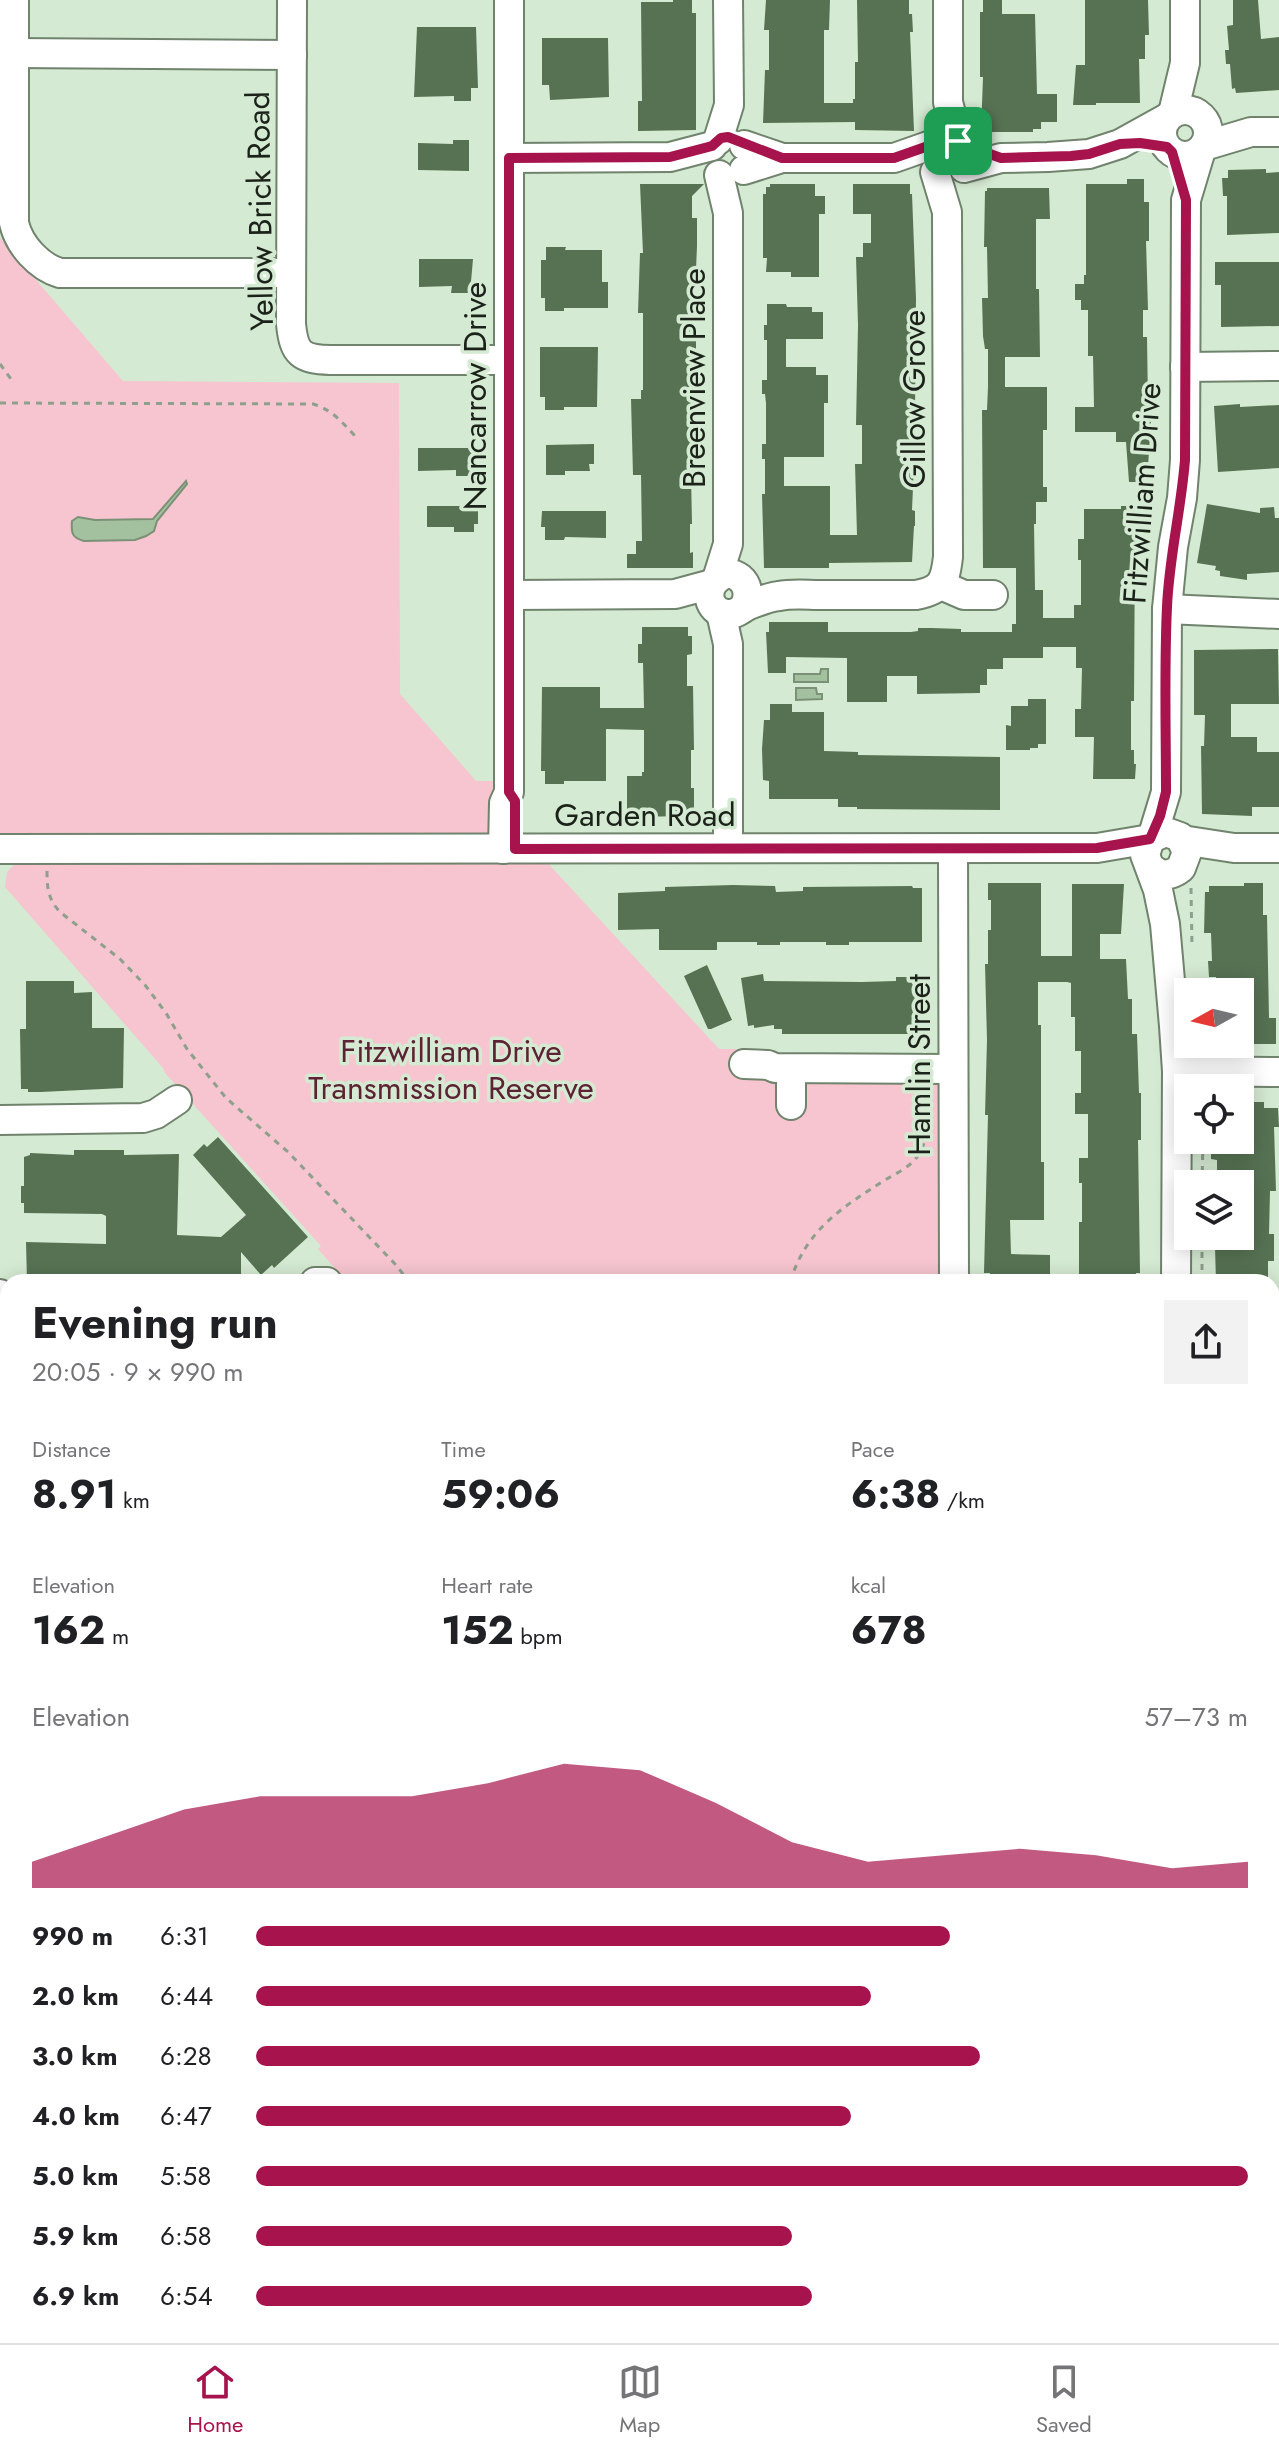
<!DOCTYPE html>
<html lang="en">
<head>
<meta charset="utf-8">
<style>
	:root { --surface:#fff; --page:#f2f2f2; --text:#202124; --muted:#757577; --line:#e0e0e0; --accent:#a7134d }
	body { margin:0; font-family:Jost,sans-serif; background:var(--page); color:var(--text); height:100vh; display:flex; flex-direction:column; font-size:30px; white-space:nowrap }
	* { box-sizing:border-box; margin:0 }
	p { font-size:26px; color:var(--muted) }
	.icon { flex:none; width:44px; height:44px; fill:none; stroke:currentColor; stroke-width:2; stroke-linecap:round; stroke-linejoin:round }
	.map { position:relative; flex:1; overflow:hidden }
	.details { position:absolute; left:0px; top:1274px; width:1280px; height:1070px; display:flex; flex-direction:column; background:var(--surface); border-radius:24px 24px 0 0; box-shadow:0 4px 20px #0003 }
	.details>* { flex:none }
	.needle { width:52px; rotate:262deg }
	.controls { position:absolute; left:1174px; top:978px; display:grid; gap:16px }
	.controls a { display:grid; place-items:center; width:80px; height:80px; border-radius:0px; background:var(--surface); box-shadow:0 4px 20px #0003; font-size:40px }
	.pin { position:absolute; display:grid; place-items:center; width:68px; height:68px; color:#fff; margin:-34px; border-radius:16px; box-shadow:0 4px 12px #0006 }
	.round { display:grid; place-items:center; flex:none; width:84px; height:84px; border-radius:0px; background:var(--page) }
	.head { display:flex; align-items:center; justify-content:space-between; height:136px; padding:0 32px }
	h1 { font-size:44px; font-weight:700; line-height:60px }
	.stats { display:grid; grid-template-columns:repeat(3,1fr); gap:12px; height:136px; padding:8px 32px }
	.stats div { display:grid; align-content:center }
	.stats b { font-size:40px; font-weight:700 }
	.stats small { font-size:22px; font-weight:400 }
	.stats p { font-size:22px }
	.chart { height:224px; padding:16px 32px }
	.chart p { display:flex; justify-content:space-between }
	.chart svg { width:100%; height:144px; margin-top:8px; fill:var(--accent); opacity:.7 }
	ul { padding:0 32px; list-style:none; font-size:26px }
	li { display:grid; grid-template-columns:128px 96px 1fr; align-items:center; height:60px }
	li i { height:20px; border-radius:10px; background:var(--accent) }
	.menu { display:flex; justify-content:space-around; align-items:center; height:112px; border-top:2px solid var(--line); background:var(--surface); font-size:22px; color:var(--muted) }
	.menu a { display:grid; justify-items:center; gap:4px }
	.menu .active { color:var(--accent) }
	.map>svg:first-child { display:block }
	.green { fill:#f6c5cf }
	.water { fill:#a4c19f; stroke:#7b9177; stroke-width:2 }
	.lines { fill:none; stroke-linecap:round; stroke-linejoin:round }
	.stream { stroke:#7b9177; stroke-width:5 }
	.building { fill:#577253 }
	.minor-casing { stroke:#70836d; stroke-width:32 }
	.path { stroke:#8f9f8d; stroke-width:3; stroke-dasharray:6 6; stroke-linecap:butt }
	.minor { stroke:#fff; stroke-width:28 }
	.route-casing { stroke:#fff; stroke-width:16 }
	.route { stroke:#a7134d; stroke-width:10 }
	.labels { text-anchor:middle; dominant-baseline:central; stroke-width:7; stroke-linejoin:round; paint-order:stroke }
	.street-label { font-size:32px; fill:#1b2219; stroke:#d5ead2 }
	.park-label { font-size:32px; fill:#5d2233; stroke:#d5ead2 }
</style>
</head>
<body>
<div class="map">
<svg width="1279" height="2343" viewBox="0 0 1279 2343">
	<rect width="100%" height="100%" fill="#d5ead2"/>
	<g class="green">
		<path d="M0,238L123,381L399,383L400,694L476,781H499L493,832L487,837L0,839Z"/>
		<path d="M544,859L719,1049H741V1052L802,1080H929L937,1085L942,1092V1282H347L318,1249L321,1246L165,1073L163,1068L5,887L7,872L18,861Z"/>
		<path d="M8,1526V1616H0V1530Z"/>
		<path d="M1272,1557H1279V1655L1272,1661Z"/>
		<path d="M1275,1685L1279,1690V1788L1272,1780V1687Z"/>
		<path d="M1272,1809L1279,1818V2139L1272,2172Z"/>
		<path d="M1279,2215V2343H1272L1268,2338V2336H1272V2227Z"/>
		<path d="M456,2336H650L652,2343H456Z"/>
	</g>
	<g class="water">
		<path d="M186,481L187,484L157,521L154,531L146,536L135,540L84,541C72,538 71,533 72,521L78,517L95,520L153,519Z"/>
		<path d="M821,669H828V682H794V674H820Z"/>
		<path d="M796,688H816L817,694H822V699L796,700Z"/>
	</g>
	<g class="lines">
		<path class="stream" d="M1272,1602L1279,1601"/>
	</g>
	<g class="building">
		<path d="M673,0H692V13H696V130L638,131V101H642L641,2H673Z"/>
		<path d="M766,0H830L829,30H824V103H853V99H855V62H858L857,0H909V14H912L913,32H910L914,131L855,130V122L763,123L765,70H769V30H764Z"/>
		<path d="M983,0H1002V14H1035L1037,94H1057V122H1041V129H1033V132H981L983,77H980V12H983Z"/>
		<path d="M1085,0H1148L1149,35H1145V59H1139L1140,103H1096V105H1073L1076,65H1085Z"/>
		<path d="M1233,0H1258L1261,39L1279,37V90L1236,93L1235,88L1232,89L1230,64H1226L1225,50H1229L1227,26L1233,25Z"/>
		<path d="M417,27H476L478,88H471V101H454V96L414,97Z"/>
		<path d="M542,38H608L609,97L550,100L549,85H542Z"/>
		<path d="M453,140H469V171L418,170V143L453,144Z"/>
		<path d="M1266,169V173L1279,172V233L1227,235V196H1223L1222,178H1228V170Z"/>
		<path d="M1127,179H1144V202H1149V241H1146L1148,310H1143V337H1147L1148,405H1152L1147,482H1129L1126,442H1116V432H1075V407H1094L1093,356H1088V310H1081V300H1075V284H1084V275H1086V184H1127Z"/>
		<path d="M640,184H704L692,196V218H697V246L696,270H694V297H696V381L694,463L692,464L691,475L692,524H690V553L693,552V568H627V554H636V541H642L641,475H633L631,399H641V390H643V313H638L640,253H643Z"/>
		<path d="M770,184H815V196H825V214H819V277H791V272H766L767,258H763V194H766V187H770Z"/>
		<path d="M853,184H910V194H912L916,298L915,414H912L913,442L915,443L912,510L915,511V526H914L912,562L829,563V568H764L762,494H765V459H762V444H766V403L765,394H762V380H767V340H764V325H767V304H786L787,307H812V312H823V339H786V367H816V375H828V403H824V457H784V486H830V535H857L855,464H862V425H856L858,325L856,257H863V243H871V214H853Z"/>
		<path d="M987,188H1049L1050,219H1036V289H1039L1040,357H1005V387H1047V430H1043V487H1047V502H1036V524H1034L1035,590H1043V618H1074V605H1081V560H1078V539H1084V509H1121V506H1139V520H1143V536H1135L1134,701H1131V750H1134V764H1136L1135,779H1093L1094,737H1075V709H1081L1082,668H1076V647H1043V658H1003V669H987V685H980V693L917,694V676H887V702H847V658L786,657V673H768L766,632H769V622H828V632H911L918,631V628H932L961,629V632H1012V624H1016V568H983L982,410H987L988,387V349H985L983,336L982,298H988L987,247H984L985,191H987Z"/>
		<path d="M546,247H566L565,250H602V282H608V308H564V311H545V298H541V260H546Z"/>
		<path d="M419,259H473L470,293H451L452,286L419,287Z"/>
		<path d="M1215,262H1279V326L1221,327V285H1215Z"/>
		<path d="M540,347H598L597,407H564V410H545V397H540Z"/>
		<path d="M1240,404V407L1279,405V468L1218,472L1214,406Z"/>
		<path d="M594,444V464H589L590,471H565V475H546V445Z"/>
		<path d="M418,448H473V476H456V470L418,471Z"/>
		<path d="M1207,504L1260,513V508L1274,507L1275,518H1279V572L1247,574V580L1220,576V571L1215,570L1216,566L1197,563Z"/>
		<path d="M427,506H478V524H474V532H454V527H427Z"/>
		<path d="M542,511H606V538L565,537L564,540H545V527H541Z"/>
		<path d="M642,627H688V636H692V654L687,655V686H693L694,750H691V788H694V816L627,817V776H642V772H644V730L606,729V781H564V784H545V771H541L542,687H600V708H644L643,663H638V644H642Z"/>
		<path d="M1278,649L1279,704H1231V737H1257V752H1279V807H1252V816L1202,814L1201,746H1204L1205,715H1194V650Z"/>
		<path d="M1028,699H1046V744H1038V748H1030V750H1006V725L1011,726V706H1028Z"/>
		<path d="M770,704H792V712H824V751L858,752V755L1000,757V810L857,809V807H838V799H769V781L763,780L762,749L764,720H770Z"/>
		<path d="M988,883H1041V956H1072V884H1124L1121,934H1100V959H1126L1128,999H1132V1034H1137L1139,1093H1141V1140H1138L1140,1273H1136V1282L1079,1281V1222H1082V1183H1079V1158H1088V1114H1075V1093H1081V1051H1075V1017H1071V983L1067,982H1038V1025H1041V1162H1044V1220H1010L1011,1254L1050,1255V1282H1025V1278H990V1273H984L988,1115H985L987,1040L985,964H988V930H991V900H988Z"/>
		<path d="M1244,883H1263V915H1267L1269,1018H1276V1044H1240V992H1216V977H1209L1208,961H1212L1211,933H1204L1205,892H1209V886H1244Z"/>
		<path d="M733,885L775,886L776,892L803,891V887L912,886L913,888H922V942H849V945H826V942H780V945H757V942H717V950H659V929L618,930V893L665,891V887Z"/>
		<path d="M707,965L732,1020L711,1029H708L684,976Z"/>
		<path d="M763,974L764,981L862,982L896,981V977H923V1031H911V1034H782V1029H774V1025L754,1028V1025L748,1026L741,978Z"/>
		<path d="M26,981H74V993L92,992V1028H124L123,1088L41,1092H28V1089H21L20,1029H26Z"/>
		<path d="M1247,1102H1264V1108H1278L1279,1127H1274L1276,1191H1270L1269,1234H1274V1261H1268V1282H1216L1215,1247L1217,1243H1220V1236H1240V1184H1217V1160L1211,1159V1140H1240V1105H1247Z"/>
		<path d="M218,1137L308,1237L274,1268L272,1265L261,1275L241,1252V1282H27L26,1242L106,1244V1216L102,1214L24,1213V1203H21V1186H24V1157L30,1155V1153L74,1155V1150H124V1155L179,1154L177,1235L221,1237L246,1215L193,1155L204,1144L207,1147Z"/>
	</g>
	<g class="lines">
		<defs>
			<g id="minor">
				<path d="M14,0V223C19,245 39,267 60,273H290"/>
				<path d="M292,0L291,324C294,354 301,359 330,360H509"/>
				<path d="M948,0V102L958,141"/>
				<path d="M13,53L292,55"/>
				<circle cx="1185" cy="133" r="23"/>
				<path d="M1173,113L1185,63V0"/>
				<path d="M718,140L729,105L728,0"/>
				<path d="M744,145L782,158"/>
				<path d="M1204,146L1251,132H1279"/>
				<path d="M509,158L670,157L712,146"/>
				<path d="M964,168L1001,158L1048,157L1089,154L1120,144L1167,118"/>
				<path d="M744,170L782,158H894L931,145"/>
				<path d="M1185,367L1279,366"/>
				<path d="M717,579L728,544V213L719,175"/>
				<path d="M941,585L964,595H993"/>
				<path d="M510,595L675,594L712,584"/>
				<path d="M744,607C757,583 730,562 714,582C704,594 711,613 727,614C736,615 742,608 749,605C759,601 769,597 779,596C793,593 808,595 822,595C853,595 885,595 916,595C942,590 945,582 948,557L947,212L935,172"/>
				<path d="M1167,609L1279,614"/>
				<path d="M721,613L728,644V848"/>
				<path d="M1152,838L1166,792L1167,609L1173,547L1182,498L1185,460L1186,200L1201,150"/>
				<path d="M1182,840L1234,848H1279"/>
				<path d="M0,849L1097,848L1150,839"/>
				<path d="M503,849L504,803L509,792V0"/>
				<path d="M953,849L954,1282"/>
				<path d="M1151,868C1161,877 1171,876 1181,868L1187,852L1180,837L1169,833H1163L1150,839L1145,855L1158,890L1165,924L1174,1026L1177,1071L1176,1282"/>
				<path d="M744,1064L768,1065L775,1068L952,1069"/>
				<path d="M1177,1071L1279,1072"/>
				<path d="M791,1105V1069"/>
				<path d="M0,1120L143,1118L156,1114L177,1100"/>
				<path d="M315,1282H327"/>
				<path d="M0,1294L8,1345"/>
				<path d="M1272,1446H1279"/>
				<path d="M0,1519L8,1515"/>
				<path d="M1272,1547H1279"/>
				<path d="M1272,1674L1279,1668"/>
				<path d="M1272,1794L1279,1803"/>
				<path d="M0,2122L8,2123"/>
				<path d="M1272,2184L1279,2165"/>
				<path d="M1272,2216L1279,2202"/>
				<path d="M659,2336L661,2343"/>
				<path d="M40,2343L43,2336"/>
				<path d="M443,2343L445,2336"/>
				<path d="M893,2343L895,2336"/>
				<path d="M1116,2343V2336"/>
			</g>
		</defs>
		<use href="#minor" class="minor-casing"/>
		<g class="path">
			<path d="M0,364L11,379"/>
			<path d="M0,403L313,404C331,409 342,422 355,436"/>
			<path d="M47,871C47,888 48,899 60,912L120,959L145,985L166,1013L187,1049L226,1098L288,1152L396,1265L409,1282"/>
			<path d="M1191,888L1192,948"/>
			<path d="M1202,1184L1203,1140"/>
			<path d="M790,1282C806,1230 841,1208 885,1180C897,1173 912,1166 919,1154C925,1144 928,1130 929,1118"/>
			<path d="M1202,1282V1236"/>
			<path d="M0,1596L8,1598"/>
			<path d="M1272,1634H1279"/>
			<path d="M1272,2049L1279,2050"/>
		</g>
		<use href="#minor" class="minor"/>
	</g>
	<g class="lines">
		<defs>
			<path id="route" d="M728,137L782,158H894L931,145L942,138L949,137L955,139L962,144L1001,158L1071,156L1089,154L1120,144L1140,143L1167,147L1172,152L1186,200L1185,460C1181,510 1169,558 1167,607C1164,669 1166,731 1166,792L1160,816L1150,839L1097,848L515,849V801L509,792V158L670,157L712,146L721,138Z"/>
		</defs>
		<use href="#route" class="route-casing"/>
		<use href="#route" class="route"/>
	</g>
	<g class="labels">
		<g class="street-label">
			<text transform="translate(260 211) rotate(-91)">Yellow Brick Road</text>
			<text transform="translate(694 378) rotate(-90)">Breenview Place</text>
			<text transform="translate(475 396) rotate(-90)">Nancarrow Drive</text>
			<text transform="translate(914 399) rotate(-90)">Gillow Grove</text>
			<text transform="translate(1142 493) rotate(-86)">Fitzwilliam Drive</text>
			<text x="645" y="815">Garden Road</text>
			<text transform="translate(919 1065) rotate(-90)">Hamlin Street</text>
		</g>
		<g class="park-label">
			<text x="451" y="1051">Fitzwilliam Drive<tspan x="451" dy="37">Transmission Reserve</tspan></text>
		</g>
	</g>
</svg>
<div class="controls">
<a><svg class="needle" viewBox="-14 -14 28 28"><path d="M0-13l5 13h-10z" fill="#e53935"/><path d="M0 13l5-13h-10z" fill="#757577"/></svg></a>
<a><svg class="icon" aria-label="locate" viewBox="0 0 24 24"><circle cx="12" cy="12" r="6"/><path d="M12 2v4M12 18v4M2 12h4M18 12h4"/></svg></a>
<a><svg class="icon" aria-label="layers" viewBox="0 0 24 24"><path d="M12 4l9 5-9 5-9-5zM3 14l9 5 9-5"/></svg></a>
</div>
<div class="pin" style="left:958px;top:141px;background:#1e9e55"><svg class="icon" aria-label="arrive" viewBox="0 0 24 24"><path d="M6 21V4h12l-3 4 3 4H6"/></svg></div>
<section class="details">
<div class="head"><div><h1>Evening run</h1><p>20:05 · 9 × 990 m</p></div><a class="round"><svg class="icon" aria-label="share" viewBox="0 0 24 24"><path d="M12 15V3M7 8l5-5 5 5M5 13v7h14v-7"/></svg></a></div>
<div class="stats">
<div><p>Distance</p><b>8.91<small> km</small></b></div>
<div><p>Time</p><b>59:06</b></div>
<div><p>Pace</p><b>6:38<small> /km</small></b></div>
</div>
<div class="stats">
<div><p>Elevation</p><b>162<small> m</small></b></div>
<div><p>Heart rate</p><b>152<small> bpm</small></b></div>
<div><p>kcal</p><b>678</b></div>
</div>
<div class="chart"><p><span>Elevation</span>57–73 m</p>
<svg viewBox="0 0 160 44" preserveAspectRatio="none"><path d="M0 44V36L10 28L20 20L30 16L40 16L50 16L60 12L70 6L80 8L90 18L100 30L110 36L120 34L130 32L140 34L150 38L160 36V44z"/></svg>
</div>
<ul>
<li><b>990 m</b>6:31<i style="width:70%"></i></li>
<li><b>2.0 km</b>6:44<i style="width:62%"></i></li>
<li><b>3.0 km</b>6:28<i style="width:73%"></i></li>
<li><b>4.0 km</b>6:47<i style="width:60%"></i></li>
<li><b>5.0 km</b>5:58<i style="width:100%"></i></li>
<li><b>5.9 km</b>6:58<i style="width:54%"></i></li>
<li><b>6.9 km</b>6:54<i style="width:56%"></i></li>
</ul>
</section>
</div>
<nav class="menu">
<a class="active"><svg class="icon" aria-label="home" viewBox="0 0 24 24"><path d="M3 11l9-7 9 7M6 9v11h12V9"/></svg>Home</a>
<a><svg class="icon" aria-label="map" viewBox="0 0 24 24"><path d="M3 6l6-2 6 2 6-2v14l-6 2-6-2-6 2zM9 4v14M15 6v14"/></svg>Map</a>
<a><svg class="icon" aria-label="saved" viewBox="0 0 24 24"><path d="M7 4h10v16l-5-4-5 4z"/></svg>Saved</a>
</nav>
</body>
</html>
